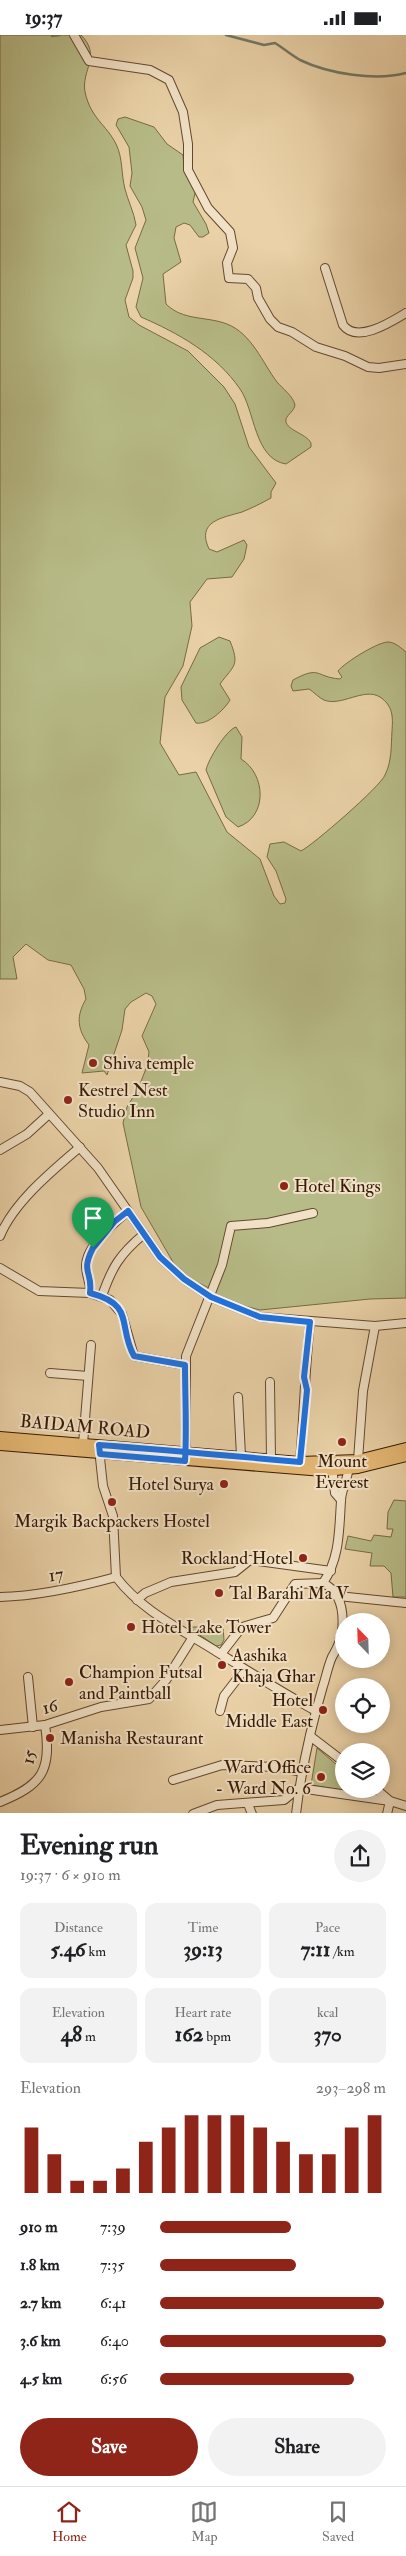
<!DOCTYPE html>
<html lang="en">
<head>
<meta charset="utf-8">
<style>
	:root { --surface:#fff; --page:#f2f2f2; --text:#202124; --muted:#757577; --line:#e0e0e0; --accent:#8f2418 }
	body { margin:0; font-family:"IM FELL Double Pica",serif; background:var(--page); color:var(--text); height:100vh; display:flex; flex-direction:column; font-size:19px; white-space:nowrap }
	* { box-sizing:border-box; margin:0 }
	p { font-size:16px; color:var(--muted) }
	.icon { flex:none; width:28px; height:28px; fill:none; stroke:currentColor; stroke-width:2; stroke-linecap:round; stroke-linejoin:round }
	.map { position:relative; height:1778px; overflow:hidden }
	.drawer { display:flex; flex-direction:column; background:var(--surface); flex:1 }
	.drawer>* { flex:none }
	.needle { width:32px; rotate:337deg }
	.buttons { position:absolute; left:335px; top:1578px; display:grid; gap:10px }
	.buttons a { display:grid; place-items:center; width:55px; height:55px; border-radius:50%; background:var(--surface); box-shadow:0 2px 12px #0003; font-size:25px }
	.pin { position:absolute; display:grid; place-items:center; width:42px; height:42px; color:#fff; margin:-51px -21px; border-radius:50% 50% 50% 0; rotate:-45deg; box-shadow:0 0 5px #0007 }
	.pin .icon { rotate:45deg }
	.round { display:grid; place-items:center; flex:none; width:52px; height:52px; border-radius:26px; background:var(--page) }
	.headline { display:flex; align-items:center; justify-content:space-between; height:85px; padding:0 20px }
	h1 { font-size:28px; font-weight:800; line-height:38px }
	.figures { display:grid; grid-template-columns:repeat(3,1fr); gap:8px; height:85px; padding:5px 20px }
	.figures div { display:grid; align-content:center; border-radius:12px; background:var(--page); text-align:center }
	.figures b { font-size:21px; font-weight:800 }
	.figures small { font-size:14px; font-weight:400 }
	.figures p { font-size:14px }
	.chart { height:140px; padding:10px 20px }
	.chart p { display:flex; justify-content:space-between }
	.chart svg { width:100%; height:90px; margin-top:5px; stroke:var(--accent); stroke-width:6 }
	.primary-button { display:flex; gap:10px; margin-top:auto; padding:10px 20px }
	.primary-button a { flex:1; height:58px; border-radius:30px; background:var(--accent); color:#fff; font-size:20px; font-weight:800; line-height:58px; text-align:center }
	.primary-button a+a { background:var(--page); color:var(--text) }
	ul { padding:0 20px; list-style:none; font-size:16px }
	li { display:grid; grid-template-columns:80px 60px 1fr; align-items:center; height:38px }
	li i { height:12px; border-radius:6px; background:var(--accent) }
	.status { display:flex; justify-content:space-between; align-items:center; height:35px; padding:0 25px; background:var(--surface); direction:ltr }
	.status svg { height:14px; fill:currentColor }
	.dock { display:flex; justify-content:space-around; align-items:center; height:70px; border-top:1px solid var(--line); background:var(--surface); font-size:14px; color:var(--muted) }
	.dock a { display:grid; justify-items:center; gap:2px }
	.dock .on { color:var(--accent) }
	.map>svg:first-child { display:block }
	.green { fill:#b7bb87; stroke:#786a46 }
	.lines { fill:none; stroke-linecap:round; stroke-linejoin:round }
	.stream { stroke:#727865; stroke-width:2.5 }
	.minor-casing { stroke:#64482e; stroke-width:10 }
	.major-casing { stroke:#381a06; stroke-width:12 }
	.minor { stroke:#f1e1c6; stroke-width:8 }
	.major { stroke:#e5b874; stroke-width:10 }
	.route-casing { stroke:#fff; stroke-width:10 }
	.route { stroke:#1a73e8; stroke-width:6 }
	.poi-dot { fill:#8f2418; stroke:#f1e1c6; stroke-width:2 }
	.labels { text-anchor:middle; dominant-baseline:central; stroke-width:4; stroke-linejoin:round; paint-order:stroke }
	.poi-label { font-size:18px; fill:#381a06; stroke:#f1e1c6; text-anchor:start }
	.street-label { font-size:18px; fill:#381a06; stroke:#f1e1c6 }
</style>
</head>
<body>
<div class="status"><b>19:37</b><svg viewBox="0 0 49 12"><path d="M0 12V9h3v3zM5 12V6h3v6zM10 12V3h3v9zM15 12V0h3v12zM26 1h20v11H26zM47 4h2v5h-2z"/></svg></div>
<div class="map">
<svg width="406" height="1779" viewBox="0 0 406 1779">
	<rect width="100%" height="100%" fill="#ead1a7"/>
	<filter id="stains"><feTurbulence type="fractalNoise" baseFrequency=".004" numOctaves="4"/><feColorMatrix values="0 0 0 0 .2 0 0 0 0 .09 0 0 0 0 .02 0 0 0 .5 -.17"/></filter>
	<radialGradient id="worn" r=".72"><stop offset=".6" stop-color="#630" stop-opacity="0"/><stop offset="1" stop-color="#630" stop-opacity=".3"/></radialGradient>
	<g class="green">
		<path d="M0,0H81C102,21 81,35 85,57C91,84 106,89 116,109C123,123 121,139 125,154C128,166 134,177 136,190L126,210L133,236V243L125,265L129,282L139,290L188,316L224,352L235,369L249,412L276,448L271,457V463C262,468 252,473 242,477C222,483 196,486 209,514L217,517L244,505L247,510L244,524L232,542L207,544L190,567L192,591L183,631L165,662L160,708L179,740L196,737L227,797L260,824L274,861L280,869L285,868L286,864L276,836L267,822L270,809L284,807L301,816C313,810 381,751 385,740C392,726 391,711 392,696C393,681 393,671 380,662C364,652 341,672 324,665C319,663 314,657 309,654L293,656L291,651L293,645C321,630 315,642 340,644L342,642L338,636C344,628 379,606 389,607C396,608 401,613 406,617V1263L370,1264L260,1275L222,1265L209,1253L180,1239L141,1172L123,1088L127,1072L138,1054L147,1031L149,1017L142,1001L156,969L152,961L146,958L131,967L125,974L122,995L107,1040L104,1036L82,1038L89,1010C77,994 76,981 86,964L84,954L71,930L48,925L26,909L13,922L17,944H0Z"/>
		<path d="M125,82L154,92L167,109L183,120L184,133L196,154L193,167L206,189L209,198L203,202H199L190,190L184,188L176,192L174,203L181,227L163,239L166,269C183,286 206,281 227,289C252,299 262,327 277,347C283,354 293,361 295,370C294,376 288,379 286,384C284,395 306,398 311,408V412L286,429C254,424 255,375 240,354C216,319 178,298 141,282L136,272L143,243L135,213L146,185L142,172L130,151L132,138L129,112L116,90L118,84Z"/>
		<path d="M219,602L230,606C240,631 234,630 220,649L230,665C224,675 208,690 196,688L182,665L181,652L200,613Z"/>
		<path d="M236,692L242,702L241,724C266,739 268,782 238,792L226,782L206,735C208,725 226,695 236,692Z"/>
		<path d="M394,1465L406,1466V1562H393L391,1538L384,1531H370L372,1518L345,1514L348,1501L371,1506L374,1500L391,1502L393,1494H387L388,1477Z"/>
		<path d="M188,1592H223L224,1605L221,1610L216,1611Z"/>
		<path d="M317,1713L344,1736V1754H364L371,1760L311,1750Z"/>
	</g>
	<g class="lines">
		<g class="stream">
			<path d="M226,0L264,10L275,8C283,13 291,20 300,25C329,39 376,46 406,38"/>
			<path d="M52,1L60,0"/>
		</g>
		<defs>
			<g id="minor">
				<path d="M74,0L89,26L150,35L169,45L183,77L188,109V135L208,173L230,197L233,213L227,228L229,243L248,244L256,253L258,263L270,284L278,292L292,297L316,312L345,321L368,332L379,333L406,329"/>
				<path d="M325,233L343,290C357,309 391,287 406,278"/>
				<path d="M0,1047L20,1051L30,1057L98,1133L160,1222L184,1244L211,1262L260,1282L375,1291L406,1288"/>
				<path d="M0,1115L27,1099L49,1079"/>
				<path d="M0,1201C14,1167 52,1136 80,1112"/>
				<path d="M0,1233L39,1256L90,1258L110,1265L122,1279L134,1321L185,1330"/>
				<path d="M90,1258C91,1248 86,1241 86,1231C86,1211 114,1188 128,1176"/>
				<path d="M102,1261C112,1232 120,1219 144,1199"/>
				<path d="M50,1338L88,1341"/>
				<path d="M270,1347L271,1424"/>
				<path d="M238,1362L241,1421"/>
				<path d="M83,1409L91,1310"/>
				<path d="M99,1414L103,1451L113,1481L116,1542"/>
				<path d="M186,1421V1321L222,1230L231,1191L268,1188L313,1178"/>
				<path d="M358,1425L363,1356L375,1291"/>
				<path d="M300,1427C304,1379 305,1334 310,1287"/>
				<path d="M332,1432L335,1458L341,1465"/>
				<path d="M116,1542C142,1576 179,1593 214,1615C248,1636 281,1657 316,1676"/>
				<path d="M338,1561L406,1568"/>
				<path d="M0,1562C39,1561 79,1552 116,1542"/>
				<path d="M137,1565L145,1558L171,1547L235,1537L250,1525L331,1536"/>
				<path d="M221,1619L242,1592L273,1583L295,1549L323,1548"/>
				<path d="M28,1642L33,1692"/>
				<path d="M220,1676L224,1661L244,1635"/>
				<path d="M0,1695L45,1690L101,1672L149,1664L166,1645L193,1602"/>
				<path d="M310,1701L344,1727"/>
				<path d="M173,1745L222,1730L275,1732L303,1737"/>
				<path d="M376,1754L390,1766L387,1779"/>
				<path d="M0,1767C42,1750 52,1736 45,1690"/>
				<path d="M248,1769L252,1779"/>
				<path d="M193,1779L217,1770L284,1765L299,1753L390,1766L406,1771"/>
				<path d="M296,1779C301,1736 311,1692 323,1651C326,1642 328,1631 332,1622C337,1613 341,1607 342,1597C344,1578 342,1557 323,1548C340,1523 339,1495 341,1466C341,1454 349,1443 349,1429"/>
			</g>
			<g id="major">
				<path d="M0,1402L300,1427L358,1425L406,1413"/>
				<path d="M0,1410L323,1436L358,1433L406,1421"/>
			</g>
		</defs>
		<use href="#minor" class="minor-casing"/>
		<use href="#major" class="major-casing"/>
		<use href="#minor" class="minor"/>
		<use href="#major" class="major"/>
	</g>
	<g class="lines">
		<defs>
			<path id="route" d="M93,1213C80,1238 93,1236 90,1258C136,1270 117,1290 134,1321L185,1330C185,1362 187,1394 185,1426L100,1419L99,1410C166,1415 233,1421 300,1427L307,1355L304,1342L310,1287L260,1282L211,1262L184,1244L160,1222L128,1176L114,1187L93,1213"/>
		</defs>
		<use href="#route" class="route-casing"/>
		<use href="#route" class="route"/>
	</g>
	<g class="poi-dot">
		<circle cx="93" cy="1028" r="5"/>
		<circle cx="68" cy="1065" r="5"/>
		<circle cx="284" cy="1151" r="5"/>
		<circle cx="342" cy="1407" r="5"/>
		<circle cx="224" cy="1449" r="5"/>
		<circle cx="112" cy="1467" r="5"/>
		<circle cx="303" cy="1523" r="5"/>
		<circle cx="219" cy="1558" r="5"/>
		<circle cx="131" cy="1592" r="5"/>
		<circle cx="222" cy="1630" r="5"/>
		<circle cx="69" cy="1647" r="5"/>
		<circle cx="323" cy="1675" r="5"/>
		<circle cx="50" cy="1703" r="5"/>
		<circle cx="321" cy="1742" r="5"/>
	</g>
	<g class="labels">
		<g class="poi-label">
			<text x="103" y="1028">Shiva temple</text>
			<text x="78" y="1055">Kestrel Nest<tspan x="78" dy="21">Studio Inn</tspan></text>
			<text x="294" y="1151">Hotel Kings</text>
			<text x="342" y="1426" text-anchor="middle">Mount<tspan x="342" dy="21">Everest</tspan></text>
			<text x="214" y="1449" text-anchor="end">Hotel Surya</text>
			<text x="112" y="1486" text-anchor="middle">Margik Backpackers Hostel</text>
			<text x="293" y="1523" text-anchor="end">Rockland Hotel</text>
			<text x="229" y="1558">Tal Barahi Ma V</text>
			<text x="141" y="1592">Hotel Lake Tower</text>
			<text x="232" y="1620">Aashika<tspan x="232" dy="21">Khaja Ghar</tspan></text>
			<text x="79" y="1637">Champion Futsal<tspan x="79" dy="21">and Paintball</tspan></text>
			<text x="313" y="1665" text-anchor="end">Hotel<tspan x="313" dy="21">Middle East</tspan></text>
			<text x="60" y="1703">Manisha Restaurant</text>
			<text x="311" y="1732" text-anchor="end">Ward Office<tspan x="311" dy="21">- Ward No. 6</tspan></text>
		</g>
		<g class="street-label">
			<text transform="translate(85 1392) rotate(5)">BAIDAM ROAD</text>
			<text transform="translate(56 1540) rotate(-9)">17</text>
			<text transform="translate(50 1672) rotate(-15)">16</text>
			<text transform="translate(29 1722) rotate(-78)">15</text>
		</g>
	</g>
	<rect width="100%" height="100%" filter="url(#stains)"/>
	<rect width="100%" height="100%" fill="url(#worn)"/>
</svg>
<div class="buttons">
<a><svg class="needle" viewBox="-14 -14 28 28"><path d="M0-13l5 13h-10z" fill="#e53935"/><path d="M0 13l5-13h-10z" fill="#757577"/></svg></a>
<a><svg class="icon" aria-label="locate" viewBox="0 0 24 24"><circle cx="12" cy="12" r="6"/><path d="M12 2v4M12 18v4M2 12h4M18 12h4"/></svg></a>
<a><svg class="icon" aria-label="layers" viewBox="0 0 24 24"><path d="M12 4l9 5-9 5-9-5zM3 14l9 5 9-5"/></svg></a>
</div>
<div class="pin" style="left:93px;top:1213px;background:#1e9e55"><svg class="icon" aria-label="arrive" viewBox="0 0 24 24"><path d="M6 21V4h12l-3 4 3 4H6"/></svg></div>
</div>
<section class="drawer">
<div class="headline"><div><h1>Evening run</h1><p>19:37 · 6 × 910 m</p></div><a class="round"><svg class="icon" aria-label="share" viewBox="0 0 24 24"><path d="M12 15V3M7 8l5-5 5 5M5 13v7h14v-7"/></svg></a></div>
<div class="figures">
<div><p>Distance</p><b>5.46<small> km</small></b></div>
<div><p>Time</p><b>39:13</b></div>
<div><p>Pace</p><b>7:11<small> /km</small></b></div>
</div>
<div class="figures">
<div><p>Elevation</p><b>48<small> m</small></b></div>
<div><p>Heart rate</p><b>162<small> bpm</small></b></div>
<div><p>kcal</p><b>370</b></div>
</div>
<div class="chart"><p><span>Elevation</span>293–298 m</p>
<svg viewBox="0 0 160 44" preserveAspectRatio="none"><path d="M5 44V12M15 44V25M25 44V38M35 44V38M45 44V32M55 44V19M65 44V12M75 44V6M85 44V6M95 44V6M105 44V12M115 44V19M125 44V25M135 44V25M145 44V12M155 44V6"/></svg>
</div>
<ul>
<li><b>910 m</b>7:39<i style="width:58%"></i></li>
<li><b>1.8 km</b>7:35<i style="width:60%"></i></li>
<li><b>2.7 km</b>6:41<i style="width:99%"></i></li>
<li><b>3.6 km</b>6:40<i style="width:100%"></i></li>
<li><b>4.5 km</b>6:56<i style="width:86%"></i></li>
</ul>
<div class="primary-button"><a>Save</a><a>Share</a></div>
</section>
<nav class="dock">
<a class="on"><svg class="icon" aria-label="home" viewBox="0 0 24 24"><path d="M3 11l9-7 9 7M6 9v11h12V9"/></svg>Home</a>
<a><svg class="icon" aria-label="map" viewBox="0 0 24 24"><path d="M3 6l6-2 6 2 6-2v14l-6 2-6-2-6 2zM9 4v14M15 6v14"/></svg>Map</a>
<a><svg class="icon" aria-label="saved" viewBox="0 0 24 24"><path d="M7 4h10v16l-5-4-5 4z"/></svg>Saved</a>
</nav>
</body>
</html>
